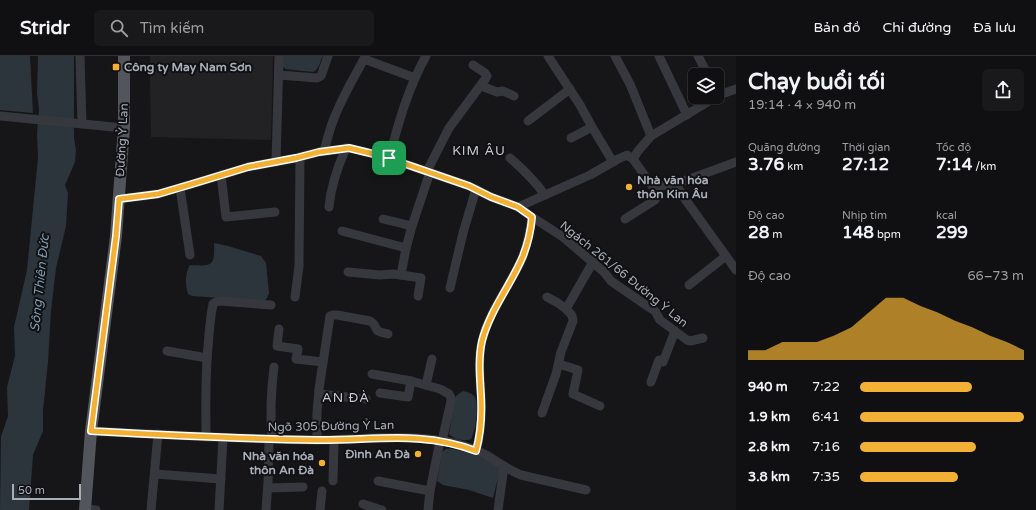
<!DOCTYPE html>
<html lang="vi">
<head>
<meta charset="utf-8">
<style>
	:root { --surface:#101012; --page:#19191b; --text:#f1f3f6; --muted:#9c9d9f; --line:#303032; --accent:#f2b134 }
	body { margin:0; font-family:"Varela Round",sans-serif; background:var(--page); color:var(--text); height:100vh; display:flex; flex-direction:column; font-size:15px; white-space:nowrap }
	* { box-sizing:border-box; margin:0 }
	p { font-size:13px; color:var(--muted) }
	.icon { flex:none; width:22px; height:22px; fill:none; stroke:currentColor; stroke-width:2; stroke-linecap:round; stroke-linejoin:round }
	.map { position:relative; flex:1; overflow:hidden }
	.details { display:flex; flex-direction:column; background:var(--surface); width:300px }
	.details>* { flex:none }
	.fabs { position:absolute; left:688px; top:12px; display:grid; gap:8px }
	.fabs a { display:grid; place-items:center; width:36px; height:36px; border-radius:6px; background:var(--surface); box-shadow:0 1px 3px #0004,0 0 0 1px var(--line); font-size:20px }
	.scale { position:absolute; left:12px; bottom:10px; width:69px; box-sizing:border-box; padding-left:4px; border:2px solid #a8adb8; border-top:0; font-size:11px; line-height:14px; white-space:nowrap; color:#a8adb8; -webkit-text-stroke:3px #111113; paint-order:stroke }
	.pin { position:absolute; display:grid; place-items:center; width:34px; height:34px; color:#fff; margin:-17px; border-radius:8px; box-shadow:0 2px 6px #0006 }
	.round { display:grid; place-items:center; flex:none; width:42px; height:42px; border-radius:6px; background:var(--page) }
	.overview { display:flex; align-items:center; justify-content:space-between; height:68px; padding:0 12px }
	h1 { font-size:22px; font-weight:700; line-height:30px }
	.figures { display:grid; grid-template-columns:repeat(3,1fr); gap:6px; height:68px; padding:4px 12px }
	.figures div { display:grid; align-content:center }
	.figures b { font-size:17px; font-weight:700 }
	.figures small { font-size:11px; font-weight:400 }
	.figures p { font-size:11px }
	.chart { height:112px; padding:8px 12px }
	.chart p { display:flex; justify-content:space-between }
	.chart svg { width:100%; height:72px; margin-top:4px; fill:var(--accent); opacity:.7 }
	ul { padding:0 12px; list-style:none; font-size:13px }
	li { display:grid; grid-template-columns:64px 48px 1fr; align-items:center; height:30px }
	li i { height:10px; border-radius:5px; background:var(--accent) }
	header { display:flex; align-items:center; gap:24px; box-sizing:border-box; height:56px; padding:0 20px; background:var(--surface); border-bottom:1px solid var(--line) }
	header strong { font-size:19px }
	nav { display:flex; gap:22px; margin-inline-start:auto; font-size:14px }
	.search { width:280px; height:36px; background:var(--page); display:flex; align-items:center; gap:10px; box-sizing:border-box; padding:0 14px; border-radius:6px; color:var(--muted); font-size:15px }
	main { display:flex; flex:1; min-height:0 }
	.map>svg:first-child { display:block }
	.built { fill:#222225 }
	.water { fill:#2c353c }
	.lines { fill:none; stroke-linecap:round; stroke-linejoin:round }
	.minor { stroke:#37383d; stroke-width:9 }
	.major { stroke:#53555c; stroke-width:12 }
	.route-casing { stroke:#fff; stroke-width:8 }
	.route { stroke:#f2b134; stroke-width:5 }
	.poi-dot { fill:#f2b134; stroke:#111113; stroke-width:1.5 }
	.labels { text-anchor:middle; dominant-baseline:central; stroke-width:4; stroke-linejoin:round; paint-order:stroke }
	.poi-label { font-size:12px; font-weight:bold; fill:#a8adb8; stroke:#111113; text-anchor:start }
	.street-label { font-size:12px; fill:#a8adb8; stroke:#111113 }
	.neighbourhood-label { font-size:13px; letter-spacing:1px; fill:#c9ccd4; stroke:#111113 }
	.water-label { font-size:13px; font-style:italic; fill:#7f9bb3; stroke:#111113 }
</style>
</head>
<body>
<header>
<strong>Stridr</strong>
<div class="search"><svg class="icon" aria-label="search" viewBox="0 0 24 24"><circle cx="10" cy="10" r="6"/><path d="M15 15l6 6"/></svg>Tìm kiếm</div>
<nav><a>Bản đồ</a><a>Chỉ đường</a><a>Đã lưu</a></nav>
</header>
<main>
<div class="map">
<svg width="736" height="454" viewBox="0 0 736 454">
	<rect width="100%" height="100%" fill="#161618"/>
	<path class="built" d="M150,0H273L271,84L151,81L150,23Z"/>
	<g class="water">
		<path d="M0,0H30L33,57L0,54Z"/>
		<path d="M38,0H74V82L76,94L75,106L65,129L68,137L66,170L56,212L51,255L48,306L43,354V375L33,399L29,454H0L1,381L8,360L7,331L15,300L14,271L27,214L38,102L37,78L39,54L37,37Z"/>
		<path d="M283,0H323C320,5 319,14 313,16L285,13L283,11Z"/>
		<path d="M214,187L228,190L261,200L266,207L269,237L267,242L264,245L192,240L188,238C185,229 185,217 190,209C212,210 215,211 214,187Z"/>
		<path d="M463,335C467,336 472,337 475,341C479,350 476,374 471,383C465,386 453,383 449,378L455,342L457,339Z"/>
		<path d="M446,393C455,391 489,403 497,409C498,411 499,412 500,414L493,442L469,434L443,429L437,425L442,396Z"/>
	</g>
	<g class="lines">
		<g class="minor">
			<path d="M80,0L82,68"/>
			<path d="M548,0L580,49L592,71L613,106"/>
			<path d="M615,0L630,28L651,80"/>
			<path d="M659,0L687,59"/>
			<path d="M698,0L708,19"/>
			<path d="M279,19L317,22L321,20L328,0"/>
			<path d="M481,30L497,36L503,35L514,40"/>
			<path d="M719,39L736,33"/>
			<path d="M0,60L124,72"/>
			<path d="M528,65L570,33"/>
			<path d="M571,82L592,71"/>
			<path d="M324,95C327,85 329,75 333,65C341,43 353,23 364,3L415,22"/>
			<path d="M510,102C524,114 534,124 545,139"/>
			<path d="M389,103C398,68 408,32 426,0"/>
			<path d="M633,103L638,95L651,80L716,41"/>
			<path d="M276,106L279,0"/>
			<path d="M427,115L449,72L486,22L487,20L485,17L473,9"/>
			<path d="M221,119L226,161L275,156"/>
			<path d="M676,128L685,143L736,214"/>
			<path d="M180,132L190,199"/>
			<path d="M119,143L158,138L192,128L248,111L296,102L319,96L349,92L382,100L469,130L491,141L518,151L590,119L618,103L627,99L633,103L653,131L676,128L736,106"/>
			<path d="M329,151C331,130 337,112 346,92"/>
			<path d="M532,161L563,181L604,216L611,225L650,252L655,255L660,264L687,284L690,285L703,282"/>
			<path d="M383,163L412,170"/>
			<path d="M625,163L655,144L657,140L653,131"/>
			<path d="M342,175L406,192"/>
			<path d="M348,216L380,219L393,218L401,219L406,192L412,170L430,116"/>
			<path d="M401,219L421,222L418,240"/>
			<path d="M689,229L726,200"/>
			<path d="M450,232L463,177L476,133"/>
			<path d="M295,241L299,210L300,101"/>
			<path d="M547,241L558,247L566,253"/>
			<path d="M279,273L277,290L298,293L296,303L323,306"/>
			<path d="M167,295L207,302"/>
			<path d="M559,308L578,314L573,338L600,350"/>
			<path d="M372,318L411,325L440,333L449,338L451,342V345L442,385"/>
			<path d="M651,326L659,304L663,306L675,275"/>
			<path d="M426,329L432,303"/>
			<path d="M380,337L408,341L411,325"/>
			<path d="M319,338L366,343"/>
			<path d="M542,357L556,318L561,296L573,265C573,259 570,257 566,253L593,206"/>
			<path d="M91,375C166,379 241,383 316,384C360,384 405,377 449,386C462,389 475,393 486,399C498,406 508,414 521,419L586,434"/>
			<path d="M206,381C206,351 205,321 208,291C209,277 210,262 213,248L216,246L220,245L271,249"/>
			<path d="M272,383C270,359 271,335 274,311"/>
			<path d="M317,384V357L319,333L330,260L333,259H337L370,265C376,268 374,271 378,275C381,277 385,277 388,278"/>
			<path d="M476,395C481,377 482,359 481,340C480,322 478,303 482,285C489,256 508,232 521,205C527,191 530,176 532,161L518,151"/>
			<path d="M155,418L221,423"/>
			<path d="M333,425L334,384"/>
			<path d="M378,425L430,435"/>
			<path d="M268,432L303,431"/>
			<path d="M363,448L382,454"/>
			<path d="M86,453L96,454"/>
			<path d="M151,454L158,378"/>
			<path d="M219,454L223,382"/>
			<path d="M266,454L268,426L269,383"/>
			<path d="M320,454L322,435"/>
			<path d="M428,454L430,435L440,385"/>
			<path d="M498,454L504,410"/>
		</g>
		<path class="major" d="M85,454L91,375L116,180L124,71V0"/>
	</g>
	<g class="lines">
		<defs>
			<path id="route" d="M349,92L382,100L469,130L491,141L518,151L532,161C531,174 528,187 523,200C511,229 490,254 482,285C478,303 480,322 481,340C482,359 481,377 476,395C422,374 371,385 315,384C240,383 166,379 91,375L116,180L119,143L158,138L192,128L248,111L296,102L319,96Z"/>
		</defs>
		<use href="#route" class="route-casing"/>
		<use href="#route" class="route"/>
	</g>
	<g class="poi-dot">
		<rect x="112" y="7" width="8" height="8" rx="2"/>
		<circle cx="629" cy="131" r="4"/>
		<circle cx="418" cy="398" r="4"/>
		<circle cx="322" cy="407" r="4"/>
	</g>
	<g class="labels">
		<g class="poi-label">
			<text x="124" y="11">Công ty May Nam Sơn</text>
			<text x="637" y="124">Nhà văn hóa<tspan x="637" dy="14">thôn Kim Âu</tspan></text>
			<text x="410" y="398" text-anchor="end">Đình An Đà</text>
			<text x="314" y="400" text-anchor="end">Nhà văn hóa<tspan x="314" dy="14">thôn An Đà</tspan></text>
		</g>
		<g class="street-label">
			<text transform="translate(122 84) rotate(-87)">Đường Ỷ Lan</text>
			<text transform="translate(624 218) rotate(39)">Ngách 261/66 Đường Ỷ Lan</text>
			<text transform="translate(331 370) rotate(-1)">Ngõ 305 Đường Ỷ Lan</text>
		</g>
		<g class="neighbourhood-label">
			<text x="479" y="95">KIM ÂU</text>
			<text x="346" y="342">AN ĐÀ</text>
		</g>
		<g class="water-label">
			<text transform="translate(40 227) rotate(-84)">Sông Thiên Đức</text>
		</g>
	</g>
</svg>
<div class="fabs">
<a><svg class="icon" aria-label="layers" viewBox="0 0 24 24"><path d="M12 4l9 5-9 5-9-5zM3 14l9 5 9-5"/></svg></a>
</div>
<div class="scale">50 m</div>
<div class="pin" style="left:389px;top:102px;background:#1e9e55"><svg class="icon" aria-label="arrive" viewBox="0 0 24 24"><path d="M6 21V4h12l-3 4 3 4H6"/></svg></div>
</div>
<section class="details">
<div class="overview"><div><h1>Chạy buổi tối</h1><p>19:14 · 4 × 940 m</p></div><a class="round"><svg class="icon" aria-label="share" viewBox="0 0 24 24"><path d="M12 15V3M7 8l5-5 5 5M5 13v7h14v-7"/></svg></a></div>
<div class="figures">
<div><p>Quãng đường</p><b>3.76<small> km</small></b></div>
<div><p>Thời gian</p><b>27:12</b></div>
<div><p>Tốc độ</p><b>7:14<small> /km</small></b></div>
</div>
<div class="figures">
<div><p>Độ cao</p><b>28<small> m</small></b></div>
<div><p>Nhịp tim</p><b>148<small> bpm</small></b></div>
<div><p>kcal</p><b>299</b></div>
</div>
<div class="chart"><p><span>Độ cao</span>66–73 m</p>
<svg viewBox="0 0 160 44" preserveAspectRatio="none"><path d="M0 44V38L10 38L20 33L30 33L40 33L50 29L60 24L70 15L80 6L90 6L100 11L110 15L120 20L130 24L140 29L150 33L160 38V44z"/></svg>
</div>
<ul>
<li><b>940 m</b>7:22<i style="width:68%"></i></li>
<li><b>1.9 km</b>6:41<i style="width:100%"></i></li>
<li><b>2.8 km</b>7:16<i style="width:71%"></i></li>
<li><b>3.8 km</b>7:35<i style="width:60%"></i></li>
</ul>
</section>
</main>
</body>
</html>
